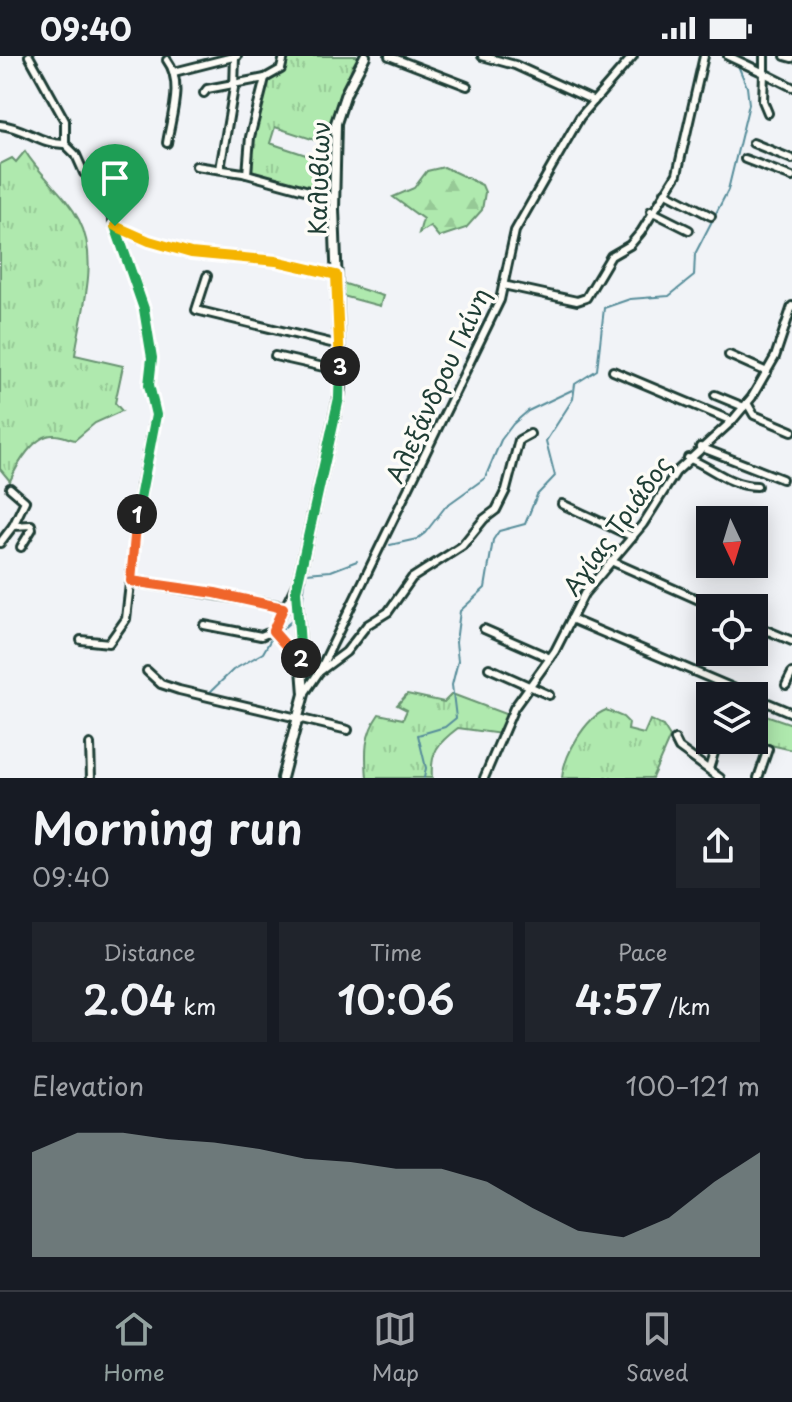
<!DOCTYPE html>
<html lang="en">
<head>
<meta charset="utf-8">
<style>
	:root { --surface:#171b24; --page:#20242c; --text:#f1f3f6; --muted:#9ea1a6; --line:#363941; --accent:#92a19f }
	body { margin:0; font-family:"Playpen Sans",sans-serif; background:var(--page); color:var(--text); height:100vh; display:flex; flex-direction:column; font-size:30px; white-space:nowrap }
	* { box-sizing:border-box; margin:0 }
	p { font-size:26px; color:var(--muted) }
	.icon { flex:none; width:44px; height:44px; fill:none; stroke:currentColor; stroke-width:2; stroke-linecap:round; stroke-linejoin:round }
	.map { position:relative; height:722px; overflow:hidden }
	.panel { display:flex; flex-direction:column; background:var(--surface); flex:1 }
	.panel>* { flex:none }
	.needle { width:52px; rotate:176deg }
	.tools { position:absolute; left:696px; top:450px; display:grid; gap:16px }
	.tools a { display:grid; place-items:center; width:72px; height:72px; border-radius:0px; background:var(--surface); box-shadow:0 4px 20px #0003; font-size:40px }
	.pin { position:absolute; display:grid; place-items:center; width:68px; height:68px; color:#fff; margin:-82px -34px; border-radius:50% 50% 50% 0; rotate:-45deg; box-shadow:0 0 8px #0007 }
	.pin .icon { rotate:45deg }
	.km { position:absolute; width:40px; height:40px; margin:-20px; border-radius:50%; background:#222; color:#fff; font-size:22px; line-height:40px; text-align:center }
	.round { display:grid; place-items:center; flex:none; width:84px; height:84px; border-radius:0px; background:var(--page) }
	.headline { display:flex; align-items:center; justify-content:space-between; height:136px; padding:0 32px }
	h1 { font-size:44px; font-weight:600; line-height:60px }
	.figures { display:grid; grid-template-columns:repeat(3,1fr); gap:12px; height:136px; padding:8px 32px }
	.figures div { display:grid; align-content:center; border-radius:0px; background:var(--page); text-align:center }
	.figures b { font-size:40px; font-weight:600 }
	.figures small { font-size:22px; font-weight:400 }
	.figures p { font-size:22px }
	.chart { height:224px; padding:16px 32px }
	.chart p { display:flex; justify-content:space-between }
	.chart svg { width:100%; height:144px; margin-top:8px; fill:var(--accent); opacity:.7 }
	.status { display:flex; justify-content:space-between; align-items:center; height:56px; padding:0 40px; background:var(--surface); direction:ltr }
	.status svg { height:22px; fill:currentColor }
	.tabs { display:flex; justify-content:space-around; align-items:center; height:112px; border-top:2px solid var(--line); background:var(--surface); font-size:22px; color:var(--muted) }
	.tabs a { display:grid; justify-items:center; gap:4px }
	.tabs .selected { color:var(--accent) }
	.map>svg:first-child { display:block }
	.grass { fill:url(#grass-tufts); stroke:#679371; stroke-width:2 }
	.forest { fill:url(#forest-firs); stroke:#679371; stroke-width:2 }
	.lines { fill:none; stroke-linecap:round; stroke-linejoin:round }
	.stream { stroke:#578d9a; stroke-width:2 }
	.minor-casing { stroke:#1f3d34; stroke-width:12 }
	.major-casing { stroke:#1f3d34; stroke-width:14 }
	.minor { stroke:#fdfcf7; stroke-width:6 }
	.major { stroke:#fdfcf7; stroke-width:8 }
	.split-1-casing { stroke:#fff; stroke-width:16 }
	.split-2-casing { stroke:#fff; stroke-width:16 }
	.split-3-casing { stroke:#fff; stroke-width:16 }
	.split-4-casing { stroke:#fff; stroke-width:16 }
	.split-1 { stroke:#22a559; stroke-width:10 }
	.split-2 { stroke:#f0652b; stroke-width:10 }
	.split-3 { stroke:#22a559; stroke-width:10 }
	.split-4 { stroke:#f5b400; stroke-width:10 }
	.labels { text-anchor:middle; dominant-baseline:central; stroke-width:7; stroke-linejoin:round; paint-order:stroke }
	.street-label { font-size:24px; fill:#1f3d34; stroke:#fdfcf7 }
</style>
</head>
<body>
<div class="status"><b>09:40</b><svg viewBox="0 0 49 12"><path d="M0 12V9h3v3zM5 12V6h3v6zM10 12V3h3v9zM15 12V0h3v12zM26 1h20v11H26zM47 4h2v5h-2z"/></svg></div>
<div class="map">
<svg width="792" height="722" viewBox="0 0 792 722">
	<defs>
		<pattern id="grass-tufts" width="24" height="20" patternUnits="userSpaceOnUse" patternTransform="scale(2)"><rect width="24" height="20" fill="#afe9ae"/><path d="M3 7l-1-3M5 7V3M7 7l1-3M15 17l-1-3M17 17v-4M19 17l1-3" fill="none" stroke="#96c996"/></pattern>
		<pattern id="forest-firs" width="22" height="20" patternUnits="userSpaceOnUse" patternTransform="scale(2)"><rect width="22" height="20" fill="#afe9ae"/><path d="M5 1l3.5 6h-7zM16 11l3.5 6h-7z" fill="#96c996"/></pattern>
	</defs>
	<rect width="100%" height="100%" fill="#f1f3f7"/>
	<filter id="ink" filterUnits="userSpaceOnUse"><feTurbulence type="fractalNoise" baseFrequency=".0125" numOctaves="2"/><feDisplacementMap in="SourceGraphic" scale="16" xChannelSelector="R" yChannelSelector="G"/><feConvolveMatrix kernelMatrix="1 2 1 2 8 2 1 2 1" color-interpolation-filters="sRGB"/></filter>
	<g filter="url(#ink)">
		<g class="grass">
			<path d="M285,0H362L339,41L330,89L275,71L270,87L330,107L327,137L318,138L248,118L265,23L283,15Z"/>
			<path d="M25,95C40,120 65,137 79,164C100,204 81,257 75,299L123,310L115,347L122,355L95,367L75,384C69,383 62,379 55,379C35,377 17,409 10,425L0,413V108L12,102L16,106Z"/>
			<path d="M339,226L383,240L380,250L339,239Z"/>
			<path d="M407,638L444,646L452,638L508,659L501,678L458,672C438,687 430,696 432,722H367C365,697 364,679 379,658L403,663L407,654L397,649Z"/>
			<path d="M606,654L623,661L629,667L628,674L644,678L650,664L663,670L670,681L652,722H562C564,700 585,662 606,654Z"/>
			<path d="M754,655L792,668V694L749,684H754Z"/>
		</g>
		<path class="forest" d="M444,111L482,129L485,136L482,154L466,172L439,181L430,170L419,177L423,163L393,141L414,132L427,115Z"/>
		<g class="lines">
			<g class="stream">
				<path d="M390,489L417,483L425,477L446,450L485,422L501,384L513,368L528,355L572,334"/>
				<path d="M302,552L306,517L331,515L357,505"/>
				<path d="M208,638L233,614L263,597L271,583L296,561"/>
				<path d="M424,722L426,712L418,679L445,671L456,662L452,629L458,605L456,586L460,555L485,532L493,484L499,475L525,468L537,439L555,420L546,385L573,343L575,328L597,314L604,252L630,243L669,240L694,220L695,198L728,134L749,48L747,31L737,7"/>
			</g>
			<defs>
				<g id="minor">
					<path d="M29,0L65,65V88L76,99L84,117L99,128L115,170L149,185L191,197L276,205L336,219"/>
					<path d="M389,0L467,30"/>
					<path d="M482,0L515,9L594,45"/>
					<path d="M728,0L764,17L763,45L768,57"/>
					<path d="M764,0V17L792,31"/>
					<path d="M785,0L792,2"/>
					<path d="M167,4C184,26 171,61 167,87"/>
					<path d="M174,16L237,0"/>
					<path d="M265,22L281,13L284,0"/>
					<path d="M204,37L207,33L265,22L250,81L247,118"/>
					<path d="M0,69C25,71 41,89 65,88"/>
					<path d="M753,87L792,103"/>
					<path d="M745,103L792,121"/>
					<path d="M196,110L243,117L334,142"/>
					<path d="M220,113L234,32L235,0"/>
					<path d="M665,136L711,160"/>
					<path d="M651,155L689,174"/>
					<path d="M207,220L196,254L339,289"/>
					<path d="M503,229L577,245L586,242L611,200L630,189L641,176L677,118L704,0"/>
					<path d="M729,299L767,316"/>
					<path d="M275,300L341,315"/>
					<path d="M613,315L732,365"/>
					<path d="M715,339L744,351"/>
					<path d="M747,347L754,359L792,375"/>
					<path d="M700,391L782,423"/>
					<path d="M688,402C712,411 729,430 757,430"/>
					<path d="M10,432L25,445L13,470"/>
					<path d="M562,448L633,481"/>
					<path d="M0,487L13,470L31,469L32,473L21,491"/>
					<path d="M611,505L717,552"/>
					<path d="M131,525L295,552"/>
					<path d="M296,529L273,575L302,608"/>
					<path d="M571,563L792,657"/>
					<path d="M204,569L261,580L273,575"/>
					<path d="M754,569L792,585"/>
					<path d="M484,573L550,602"/>
					<path d="M81,584L109,587L126,563L141,431L156,359L149,329L152,302L144,253L115,170"/>
					<path d="M489,612L549,639"/>
					<path d="M147,615L161,628L179,634L348,674"/>
					<path d="M319,616L346,596L367,569L388,556L412,522L462,490L484,463L496,454L506,434L519,384L530,378"/>
					<path d="M786,629L792,617"/>
					<path d="M304,638L319,616L500,244L515,175L580,61L633,0"/>
					<path d="M675,684L679,692L720,722"/>
					<path d="M90,688L91,722"/>
					<path d="M709,713L718,684"/>
					<path d="M484,722L514,652L555,595L584,538L643,468L676,416L732,365L752,341L775,301L792,250"/>
					<path d="M758,722L768,693"/>
				</g>
				<path id="major" d="M282,722L304,638L296,535L341,332L334,153L336,67L346,37L365,0"/>
			</defs>
			<use href="#minor" class="minor-casing"/>
			<use href="#major" class="major-casing"/>
			<use href="#minor" class="minor"/>
			<use href="#major" class="major"/>
		</g>
	</g>
	<g class="lines" filter="url(#ink)">
		<defs>
			<path id="split-1" d="M115,170L144,253L152,302L149,329L156,359L137,458"/>
			<path id="split-2" d="M137,458L131,525L215,537L283,552L273,575L302,608L301,602"/>
			<path id="split-3" d="M301,602L296,535L339,342L340,310"/>
			<path id="split-4" d="M115,170L149,185L191,197L276,205L336,219L340,310"/>
		</defs>
		<use href="#split-1" class="split-1-casing"/>
		<use href="#split-2" class="split-2-casing"/>
		<use href="#split-3" class="split-3-casing"/>
		<use href="#split-4" class="split-4-casing"/>
		<use href="#split-1" class="split-1"/>
		<use href="#split-2" class="split-2"/>
		<use href="#split-3" class="split-3"/>
		<use href="#split-4" class="split-4"/>
	</g>
	<g class="labels">
		<g class="street-label">
			<text transform="translate(318 122) rotate(-88)">Καλυβίων</text>
			<text transform="translate(437 329) rotate(-65)">Αλεξάνδρου Γκίνη</text>
			<text transform="translate(616 469) rotate(-54)">Αγίας Τριάδος</text>
		</g>
	</g>
</svg>
<div class="tools">
<a><svg class="needle" viewBox="-14 -14 28 28"><path d="M0-13l5 13h-10z" fill="#e53935"/><path d="M0 13l5-13h-10z" fill="#9ea1a6"/></svg></a>
<a><svg class="icon" aria-label="locate" viewBox="0 0 24 24"><circle cx="12" cy="12" r="6"/><path d="M12 2v4M12 18v4M2 12h4M18 12h4"/></svg></a>
<a><svg class="icon" aria-label="layers" viewBox="0 0 24 24"><path d="M12 4l9 5-9 5-9-5zM3 14l9 5 9-5"/></svg></a>
</div>
<div class="pin" style="left:115px;top:170px;background:#1e9e55"><svg class="icon" aria-label="arrive" viewBox="0 0 24 24"><path d="M6 21V4h12l-3 4 3 4H6"/></svg></div>
<b class="km" style="left:137px;top:458px">1</b>
<b class="km" style="left:301px;top:602px">2</b>
<b class="km" style="left:340px;top:310px">3</b>
</div>
<section class="panel">
<div class="headline"><div><h1>Morning run</h1><p>09:40</p></div><a class="round"><svg class="icon" aria-label="share" viewBox="0 0 24 24"><path d="M12 15V3M7 8l5-5 5 5M5 13v7h14v-7"/></svg></a></div>
<div class="figures">
<div><p>Distance</p><b>2.04<small> km</small></b></div>
<div><p>Time</p><b>10:06</b></div>
<div><p>Pace</p><b>4:57<small> /km</small></b></div>
</div>
<div class="chart"><p><span>Elevation</span>100–121 m</p>
<svg viewBox="0 0 160 44" preserveAspectRatio="none"><path d="M0 44V12L10 6L20 6L30 8L40 9L50 11L60 14L70 15L80 17L90 17L100 21L110 29L120 36L130 38L140 32L150 21L160 12V44z"/></svg>
</div>
</section>
<nav class="tabs">
<a class="selected"><svg class="icon" aria-label="home" viewBox="0 0 24 24"><path d="M3 11l9-7 9 7M6 9v11h12V9"/></svg>Home</a>
<a><svg class="icon" aria-label="map" viewBox="0 0 24 24"><path d="M3 6l6-2 6 2 6-2v14l-6 2-6-2-6 2zM9 4v14M15 6v14"/></svg>Map</a>
<a><svg class="icon" aria-label="saved" viewBox="0 0 24 24"><path d="M7 4h10v16l-5-4-5 4z"/></svg>Saved</a>
</nav>
</body>
</html>
